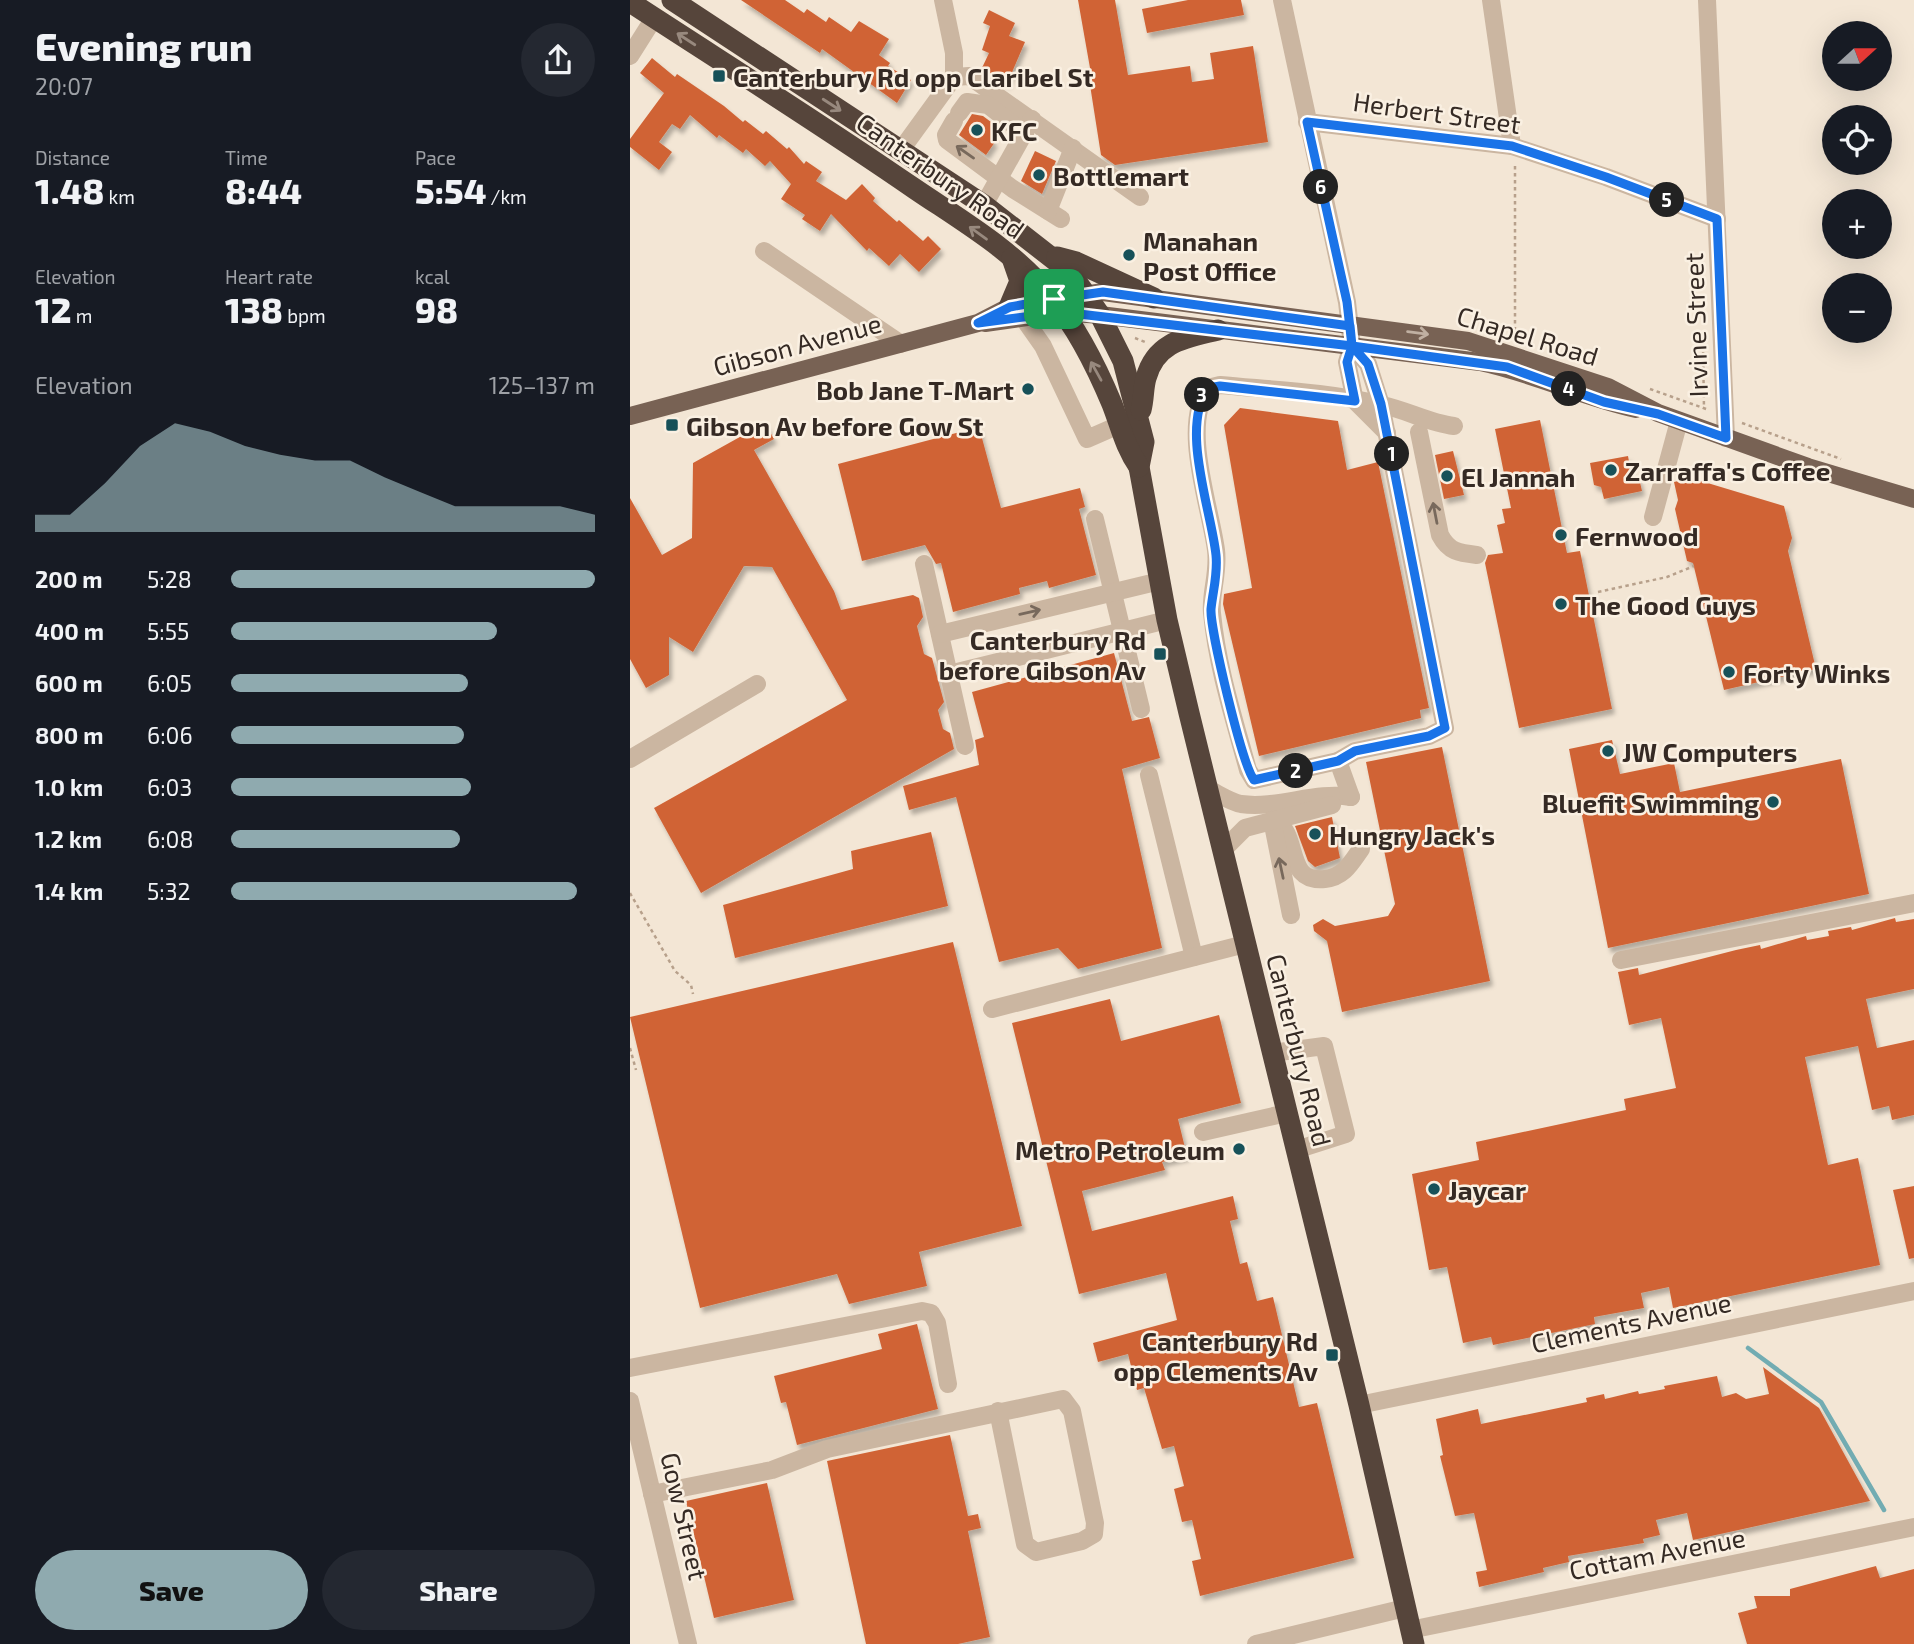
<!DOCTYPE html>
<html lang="en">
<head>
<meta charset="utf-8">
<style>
	:root { --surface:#171b24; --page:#242831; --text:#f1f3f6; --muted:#9ea1a6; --accent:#8faaaf }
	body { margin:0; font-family:"Exo 2",sans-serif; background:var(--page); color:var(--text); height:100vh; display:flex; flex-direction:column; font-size:26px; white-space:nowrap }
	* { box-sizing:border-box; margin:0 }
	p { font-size:23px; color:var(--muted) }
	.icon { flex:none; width:38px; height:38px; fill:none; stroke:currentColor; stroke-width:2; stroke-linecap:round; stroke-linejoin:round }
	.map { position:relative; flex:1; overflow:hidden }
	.side { display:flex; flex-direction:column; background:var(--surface); width:630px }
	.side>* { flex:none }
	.needle { width:46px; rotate:69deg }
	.tools { position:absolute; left:1192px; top:21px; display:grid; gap:14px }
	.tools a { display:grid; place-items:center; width:70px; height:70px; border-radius:50%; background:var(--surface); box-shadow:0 7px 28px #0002; font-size:35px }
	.pin { position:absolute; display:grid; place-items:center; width:60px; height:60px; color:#fff; margin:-30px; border-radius:14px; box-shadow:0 4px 10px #0006 }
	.km { position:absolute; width:35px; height:35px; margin:-18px; border-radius:50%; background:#222; color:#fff; font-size:19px; line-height:35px; text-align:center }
	.round { display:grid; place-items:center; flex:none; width:74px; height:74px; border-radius:37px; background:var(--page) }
	.summary { display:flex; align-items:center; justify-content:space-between; height:119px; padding:0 35px }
	h1 { font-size:38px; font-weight:800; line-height:52px }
	.stats { display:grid; grid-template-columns:repeat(3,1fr); gap:10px; height:119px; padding:7px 35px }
	.stats div { display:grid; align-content:center }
	.stats b { font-size:35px; font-weight:800 }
	.stats small { font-size:19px; font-weight:400 }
	.stats p { font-size:19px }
	.chart { height:196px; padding:14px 35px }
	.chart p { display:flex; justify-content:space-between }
	.chart svg { width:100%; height:126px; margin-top:7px; fill:var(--accent); opacity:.7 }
	.action { display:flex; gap:14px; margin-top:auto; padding:14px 35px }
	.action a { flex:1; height:80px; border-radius:42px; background:var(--accent); color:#111; font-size:28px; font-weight:800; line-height:80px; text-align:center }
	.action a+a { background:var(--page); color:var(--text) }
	ul { padding:0 35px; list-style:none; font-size:23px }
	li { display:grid; grid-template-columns:112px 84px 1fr; align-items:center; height:52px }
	li i { height:18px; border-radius:9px; background:var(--accent) }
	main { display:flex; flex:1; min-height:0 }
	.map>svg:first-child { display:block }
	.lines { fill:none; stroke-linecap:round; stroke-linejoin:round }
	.stream { stroke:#72acb2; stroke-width:4.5 }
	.building { fill:#d06436; filter:url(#shadow) }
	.path { stroke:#b7a08b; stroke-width:2.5; stroke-dasharray:3.5 3.5; stroke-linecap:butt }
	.minor { stroke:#cbb6a1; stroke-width:18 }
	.major { stroke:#786254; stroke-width:18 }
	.highway { stroke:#56453b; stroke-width:21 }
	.oneway { stroke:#98897e }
	.oneway2 { stroke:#78695c }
	.oneway3 { stroke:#c0b0a2 }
	.route-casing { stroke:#fff; stroke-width:14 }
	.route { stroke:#1a73e8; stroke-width:9 }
	.poi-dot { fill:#175159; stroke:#faf0e2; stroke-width:2.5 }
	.labels { text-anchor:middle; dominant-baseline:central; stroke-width:5; stroke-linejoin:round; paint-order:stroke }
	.poi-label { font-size:26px; font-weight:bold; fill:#352a24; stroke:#faf0e2; text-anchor:start }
	.street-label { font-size:26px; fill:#352a24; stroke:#faf0e2 }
</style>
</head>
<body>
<main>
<section class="side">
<div class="summary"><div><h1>Evening run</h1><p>20:07</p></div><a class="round"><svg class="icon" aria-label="share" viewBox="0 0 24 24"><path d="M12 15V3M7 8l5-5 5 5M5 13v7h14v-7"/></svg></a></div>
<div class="stats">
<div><p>Distance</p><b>1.48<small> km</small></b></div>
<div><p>Time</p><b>8:44</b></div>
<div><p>Pace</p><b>5:54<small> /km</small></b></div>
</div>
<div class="stats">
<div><p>Elevation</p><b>12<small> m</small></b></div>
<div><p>Heart rate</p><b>138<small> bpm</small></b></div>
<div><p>kcal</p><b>98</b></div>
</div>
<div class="chart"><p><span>Elevation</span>125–137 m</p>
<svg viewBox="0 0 160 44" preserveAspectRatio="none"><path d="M0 44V38L10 38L20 27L30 14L40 6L50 9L60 14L70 17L80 19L90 19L100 25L110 30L120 35L130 35L140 35L150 35L160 38V44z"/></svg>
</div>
<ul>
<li><b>200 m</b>5:28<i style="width:100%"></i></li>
<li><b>400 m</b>5:55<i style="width:73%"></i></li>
<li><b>600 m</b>6:05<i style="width:65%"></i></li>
<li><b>800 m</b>6:06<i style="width:64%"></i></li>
<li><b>1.0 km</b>6:03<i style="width:66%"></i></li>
<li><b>1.2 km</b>6:08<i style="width:63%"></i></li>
<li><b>1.4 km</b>5:32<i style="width:95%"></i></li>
</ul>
<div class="action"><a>Save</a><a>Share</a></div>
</section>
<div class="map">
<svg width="1284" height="1644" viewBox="0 0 1284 1644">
	<defs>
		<filter id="shadow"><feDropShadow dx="3" dy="5" stdDeviation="2" flood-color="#0004"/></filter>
	</defs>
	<rect width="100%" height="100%" fill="#f3e6d5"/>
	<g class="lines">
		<path class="stream" d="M1118,1348L1191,1402L1254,1510"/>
	</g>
	<g class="building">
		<path d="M111,0H155L174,13L177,9L196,22L199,17L221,32L229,21L259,39L249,55L260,63L258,66L281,80L267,103L192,49L190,53Z"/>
		<path d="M448,0H485L498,75L560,66L562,82L584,79L580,53L623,46L638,142L485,165L471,155L460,85H463Z"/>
		<path d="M558,0H611L614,15L517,33L512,9Z"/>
		<path d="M359,10L385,23L379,36L395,42L377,84L351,70L359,53L352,50L360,26L353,23Z"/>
		<path d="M22,58L45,77L47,74L94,106L113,122L115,120L133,134L136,131L157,149L159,147L174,164L176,161L192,172L186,181L216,200L232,184L245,198L243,201L267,222L269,220L293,241L298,236L311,249L289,272L270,254L259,266L239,248L237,251L201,214L190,231L172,219L175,215L151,199L161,184L140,161L135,166L116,149L113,153L89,135L87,138L60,115L50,129L42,124L29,142L42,152L29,170L0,147V139L34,93L10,73Z"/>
		<path d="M342,114L353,116L369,128L361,139L365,142L356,155L329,135Z"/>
		<path d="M405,151L426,161L412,194L391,181Z"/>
		<path d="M610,408L708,421L717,470L748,462L799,708L790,710L791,718L629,756L593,604L594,594L622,588L594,425Z"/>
		<path d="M910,420L937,553L950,551L982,709L889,728L855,563L858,555L873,553L867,525L875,523L872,509L881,508L865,429Z"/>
		<path d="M135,423L144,439L124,450L204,591L211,610L283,595L289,598L293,617L287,626L294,654L302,658L314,702L308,710L313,729L320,733L324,749L71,893L24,808L217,700L142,567L114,566L63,652L39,637V675L16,688L0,659V498L32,555L62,538L63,463Z"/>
		<path d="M349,427L371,508L450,488L455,507L449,509L466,575L419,588L417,581L389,588L390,594L323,612L311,563L306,564L295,545L232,561L208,464Z"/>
		<path d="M823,451L834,495L814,499L805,455Z"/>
		<path d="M998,456L1002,478H1009L1012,491L974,499L971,487L964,485L960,463Z"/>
		<path d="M1061,478L1154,506L1162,538L1158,551L1186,669L1094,690L1063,563L1057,561L1045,509L1048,500L1044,482Z"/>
		<path d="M484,653L502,721L519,717L530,758L492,769L532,948L448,969L428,948L369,962L326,797L279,810L273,786L349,765L345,740L354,737L342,692Z"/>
		<path d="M982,740L990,774L1044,763L1050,792L1211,759L1239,894L978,948L939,749Z"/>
		<path d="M812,747L860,981L712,1012L697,941L684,931L683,925L693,919L705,926L758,916L765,904L736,762Z"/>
		<path d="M702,817L710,858L685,867L678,861L665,826Z"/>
		<path d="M301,832L318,906L105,958L93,905L223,869L221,851Z"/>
		<path d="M1265,918L1266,922L1284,919V989L1236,999L1247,1048L1284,1040V1115L1262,1120L1259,1106L1242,1110L1228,1046L1175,1057L1198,1165L1228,1158L1250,1265L1043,1308L1039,1287L1011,1293L1014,1308L964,1317L965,1324L863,1345L861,1337L833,1343L817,1267L799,1270L782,1174L849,1160L846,1142L996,1110L994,1099L1046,1088L1031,1018L999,1025L988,972L1008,968L1009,975L1106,950L1130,945L1131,949L1176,936L1177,940L1199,936L1198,931L1221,927L1222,930Z"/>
		<path d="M323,942L392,1226L289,1252L297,1286L219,1304L207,1274L70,1308L0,1017Z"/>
		<path d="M480,999L491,1041L589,1015L611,1103L548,1119L557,1156L532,1162L535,1170L452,1191L462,1231L603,1196L608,1219L600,1221L610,1264L617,1262L627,1301L643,1297L669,1407L687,1403L724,1558L570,1596L562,1561L571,1559L562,1520L552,1522L544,1489L554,1486L544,1446L532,1449L514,1388L507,1390L498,1354L468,1362L463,1343L547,1320L536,1273L449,1294L382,1023Z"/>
		<path d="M1284,1186V1258L1279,1259L1263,1190Z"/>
		<path d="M287,1324L308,1409L167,1445L156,1402L151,1403L144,1376L252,1349L248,1334Z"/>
		<path d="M1133,1367L1189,1408L1240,1501L1063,1540L1057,1513L1026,1520L1030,1535L1013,1539L1014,1543L938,1556L939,1562L913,1568L914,1572L849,1587L846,1572L857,1570L844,1513L825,1516L810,1456L813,1455L806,1419L848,1409L851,1424L957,1402L956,1398L974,1394L975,1399L1008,1391L1009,1394L1035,1389L1034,1386L1087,1376L1092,1397L1106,1393L1116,1399L1139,1394Z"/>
		<path d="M320,1435L338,1516L348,1514L351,1528L338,1531L360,1637L328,1644H236L197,1461Z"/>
		<path d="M137,1483L164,1600L84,1618L56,1501Z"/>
		<path d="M1246,1566L1250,1578L1284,1569V1644H1117L1108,1613L1127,1608L1124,1596H1160V1589Z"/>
	</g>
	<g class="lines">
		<g class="path">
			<path d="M885,166V342"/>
			<path d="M505,338L515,342"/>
			<path d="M1073,345L1074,409"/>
			<path d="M1020,389L1079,410"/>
			<path d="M1112,423L1211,459"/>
			<path d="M968,592L1037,577L1064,566"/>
			<path d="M0,893L45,971L61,985L63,994"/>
			<path d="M0,1048L6,1070"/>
		</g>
		<g class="minor">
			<path d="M652,0L717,302L722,346L717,362L725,401L757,433"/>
			<path d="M861,0L882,146"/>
			<path d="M1077,0L1096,438"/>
			<path d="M0,56L24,18"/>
			<path d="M324,77L339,76L510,197"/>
			<path d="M329,113L337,102L358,105L395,134"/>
			<path d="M324,121L316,135L317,140L383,189L431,219"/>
			<path d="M677,122L882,146L976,177L1087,219"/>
			<path d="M271,150L324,77V53L313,0"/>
			<path d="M354,205L402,119"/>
			<path d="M418,211L443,148"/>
			<path d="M134,251L271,344"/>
			<path d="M394,319L413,346L457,439L489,425"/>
			<path d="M789,432L810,535C819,552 829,553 847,555"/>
			<path d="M1023,517L1049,421"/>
			<path d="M465,519L511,709"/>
			<path d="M294,564L335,746"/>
			<path d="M310,634L530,581"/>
			<path d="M319,674L537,620"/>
			<path d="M0,759L127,684"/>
			<path d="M708,761L725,751L799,736L815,728L751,405L738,364L722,346"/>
			<path d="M519,775L564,957"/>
			<path d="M576,788C587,793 600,802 611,804C648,809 685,791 721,797"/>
			<path d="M721,797L708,761L624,780L618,770C604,719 587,666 582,613C580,594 589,573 586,550C580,505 551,427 578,388L590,385C643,390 699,392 752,405C777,410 799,423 824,426"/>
			<path d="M645,819C671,838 654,883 695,879C714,877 721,863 731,849"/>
			<path d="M642,820L661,915"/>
			<path d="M592,851L615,828L702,805"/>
			<path d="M991,960L1284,903"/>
			<path d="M362,1009L615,944"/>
			<path d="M642,1053L694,1046L716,1134L666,1150"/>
			<path d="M573,1132L657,1113"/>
			<path d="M0,1368L292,1311L301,1313L307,1323L318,1384"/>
			<path d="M0,1401L58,1644"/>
			<path d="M729,1405L1284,1291"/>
			<path d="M22,1494L142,1470L197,1449L433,1399L442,1411L465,1523L464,1534L452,1541L406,1552L395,1544L368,1411"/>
			<path d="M780,1630L1284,1527"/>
			<path d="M626,1644L775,1608"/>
		</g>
		<g class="major">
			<path d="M355,323L432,312L470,315L850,362C903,373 952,397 1006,409"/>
			<path d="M0,416L348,323L379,307L473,292L838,341L978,387L1028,413L1178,467L1284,499"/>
		</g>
		<g class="highway">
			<path d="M42,0L354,205L440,272L470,315L493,361L514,442L509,467L537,620L559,713L729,1405L784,1644"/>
			<path d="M0,2C95,64 191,124 285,189C332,221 386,252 422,298C447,328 467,368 482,404C491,427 495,447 509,467"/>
			<path d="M427,257L446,262L524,298"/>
			<path d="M379,307L390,281L382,258"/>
			<path d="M511,410C514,399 513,388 516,378C526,341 556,338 588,330"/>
		</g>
	</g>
	<defs><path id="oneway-shaft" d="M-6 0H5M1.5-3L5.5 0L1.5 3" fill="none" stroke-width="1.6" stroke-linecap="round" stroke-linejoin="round" transform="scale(1.75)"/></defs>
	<g class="oneway">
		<use href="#oneway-shaft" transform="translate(56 39) rotate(-147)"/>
		<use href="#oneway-shaft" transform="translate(202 105) rotate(33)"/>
		<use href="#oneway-shaft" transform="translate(348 233) rotate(-144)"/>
		<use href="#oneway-shaft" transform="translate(466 371) rotate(-119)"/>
	</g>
	<g class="oneway2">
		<use href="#oneway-shaft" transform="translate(335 152) rotate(-145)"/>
		<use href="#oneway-shaft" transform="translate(805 513) rotate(-101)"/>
		<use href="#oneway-shaft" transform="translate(400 612) rotate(-13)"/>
		<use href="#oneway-shaft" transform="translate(651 868) rotate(-102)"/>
	</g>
	<use class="oneway3" href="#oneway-shaft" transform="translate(788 333) rotate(7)"/>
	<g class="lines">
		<defs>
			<path id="route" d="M424,299L473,292L720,326L722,346L738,364L751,404L815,728L799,736L725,751L708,761L624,780C612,764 580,630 581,609C583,590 588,574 586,555C581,509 550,428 578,388L590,386L725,401L717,362L722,346L877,367L974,402L1028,414L1096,438L1087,219L976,177L882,146L677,122L717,302L722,346L432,312L348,323L380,307L424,299"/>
		</defs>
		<use href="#route" class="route-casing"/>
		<use href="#route" class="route"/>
	</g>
	<g class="poi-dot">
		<rect x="82" y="69" width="14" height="14" rx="3.5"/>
		<circle cx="347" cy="130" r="7"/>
		<circle cx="409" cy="175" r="7"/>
		<circle cx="499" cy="255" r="7"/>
		<circle cx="398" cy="389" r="7"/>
		<rect x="35" y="418" width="14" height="14" rx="3.5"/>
		<circle cx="981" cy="470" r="7"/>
		<circle cx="817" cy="476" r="7"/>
		<circle cx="931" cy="535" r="7"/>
		<circle cx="931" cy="604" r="7"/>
		<rect x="523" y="647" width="14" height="14" rx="3.5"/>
		<circle cx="1099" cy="672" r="7"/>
		<circle cx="978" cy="751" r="7"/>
		<circle cx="1143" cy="802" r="7"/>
		<circle cx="685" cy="834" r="7"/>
		<circle cx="609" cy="1149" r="7"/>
		<circle cx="804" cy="1189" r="7"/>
		<rect x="695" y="1348" width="14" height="14" rx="3.5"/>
	</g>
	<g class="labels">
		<g class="poi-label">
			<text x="103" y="76">Canterbury Rd opp Claribel St</text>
			<text x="361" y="130">KFC</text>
			<text x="423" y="175">Bottlemart</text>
			<text x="513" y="240">Manahan<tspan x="513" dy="30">Post Office</tspan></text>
			<text x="384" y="389" text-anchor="end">Bob Jane T-Mart</text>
			<text x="56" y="425">Gibson Av before Gow St</text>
			<text x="995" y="470">Zarraffa's Coffee</text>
			<text x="831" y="476">El Jannah</text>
			<text x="945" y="535">Fernwood</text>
			<text x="945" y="604">The Good Guys</text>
			<text x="516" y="639" text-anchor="end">Canterbury Rd<tspan x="516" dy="30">before Gibson Av</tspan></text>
			<text x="1113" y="672">Forty Winks</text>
			<text x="992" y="751">JW Computers</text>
			<text x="1129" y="802" text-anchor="end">Bluefit Swimming</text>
			<text x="699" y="834">Hungry Jack's</text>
			<text x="595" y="1149" text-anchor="end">Metro Petroleum</text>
			<text x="818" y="1189">Jaycar</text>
			<text x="688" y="1340" text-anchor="end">Canterbury Rd<tspan x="688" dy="30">opp Clements Av</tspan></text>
		</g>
		<g class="street-label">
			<text transform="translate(807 112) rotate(8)">Herbert Street</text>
			<text transform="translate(311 175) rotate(35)">Canterbury Road</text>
			<text transform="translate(1065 325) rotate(-92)">Irvine Street</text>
			<text transform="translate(898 335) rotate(17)">Chapel Road</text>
			<text transform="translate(167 344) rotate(-15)">Gibson Avenue</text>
			<text transform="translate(670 1050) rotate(76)">Canterbury Road</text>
			<text transform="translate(1001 1322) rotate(-12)">Clements Avenue</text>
			<text transform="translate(55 1516) rotate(77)">Gow Street</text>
			<text transform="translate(1027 1553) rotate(-11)">Cottam Avenue</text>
		</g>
	</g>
</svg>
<div class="tools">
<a><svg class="needle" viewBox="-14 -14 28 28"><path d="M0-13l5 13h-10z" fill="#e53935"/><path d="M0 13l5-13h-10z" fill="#9ea1a6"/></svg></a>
<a><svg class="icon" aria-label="locate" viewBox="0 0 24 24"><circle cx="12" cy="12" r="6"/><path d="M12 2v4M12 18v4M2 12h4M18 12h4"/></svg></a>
<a>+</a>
<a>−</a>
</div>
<div class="pin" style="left:424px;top:299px;background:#1e9e55"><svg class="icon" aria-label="arrive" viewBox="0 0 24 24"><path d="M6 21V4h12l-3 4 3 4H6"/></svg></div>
<b class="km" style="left:762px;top:454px">1</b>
<b class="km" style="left:666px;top:771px">2</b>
<b class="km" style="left:572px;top:395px">3</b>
<b class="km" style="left:939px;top:389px">4</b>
<b class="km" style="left:1037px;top:200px">5</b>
<b class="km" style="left:691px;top:187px">6</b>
</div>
</main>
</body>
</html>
